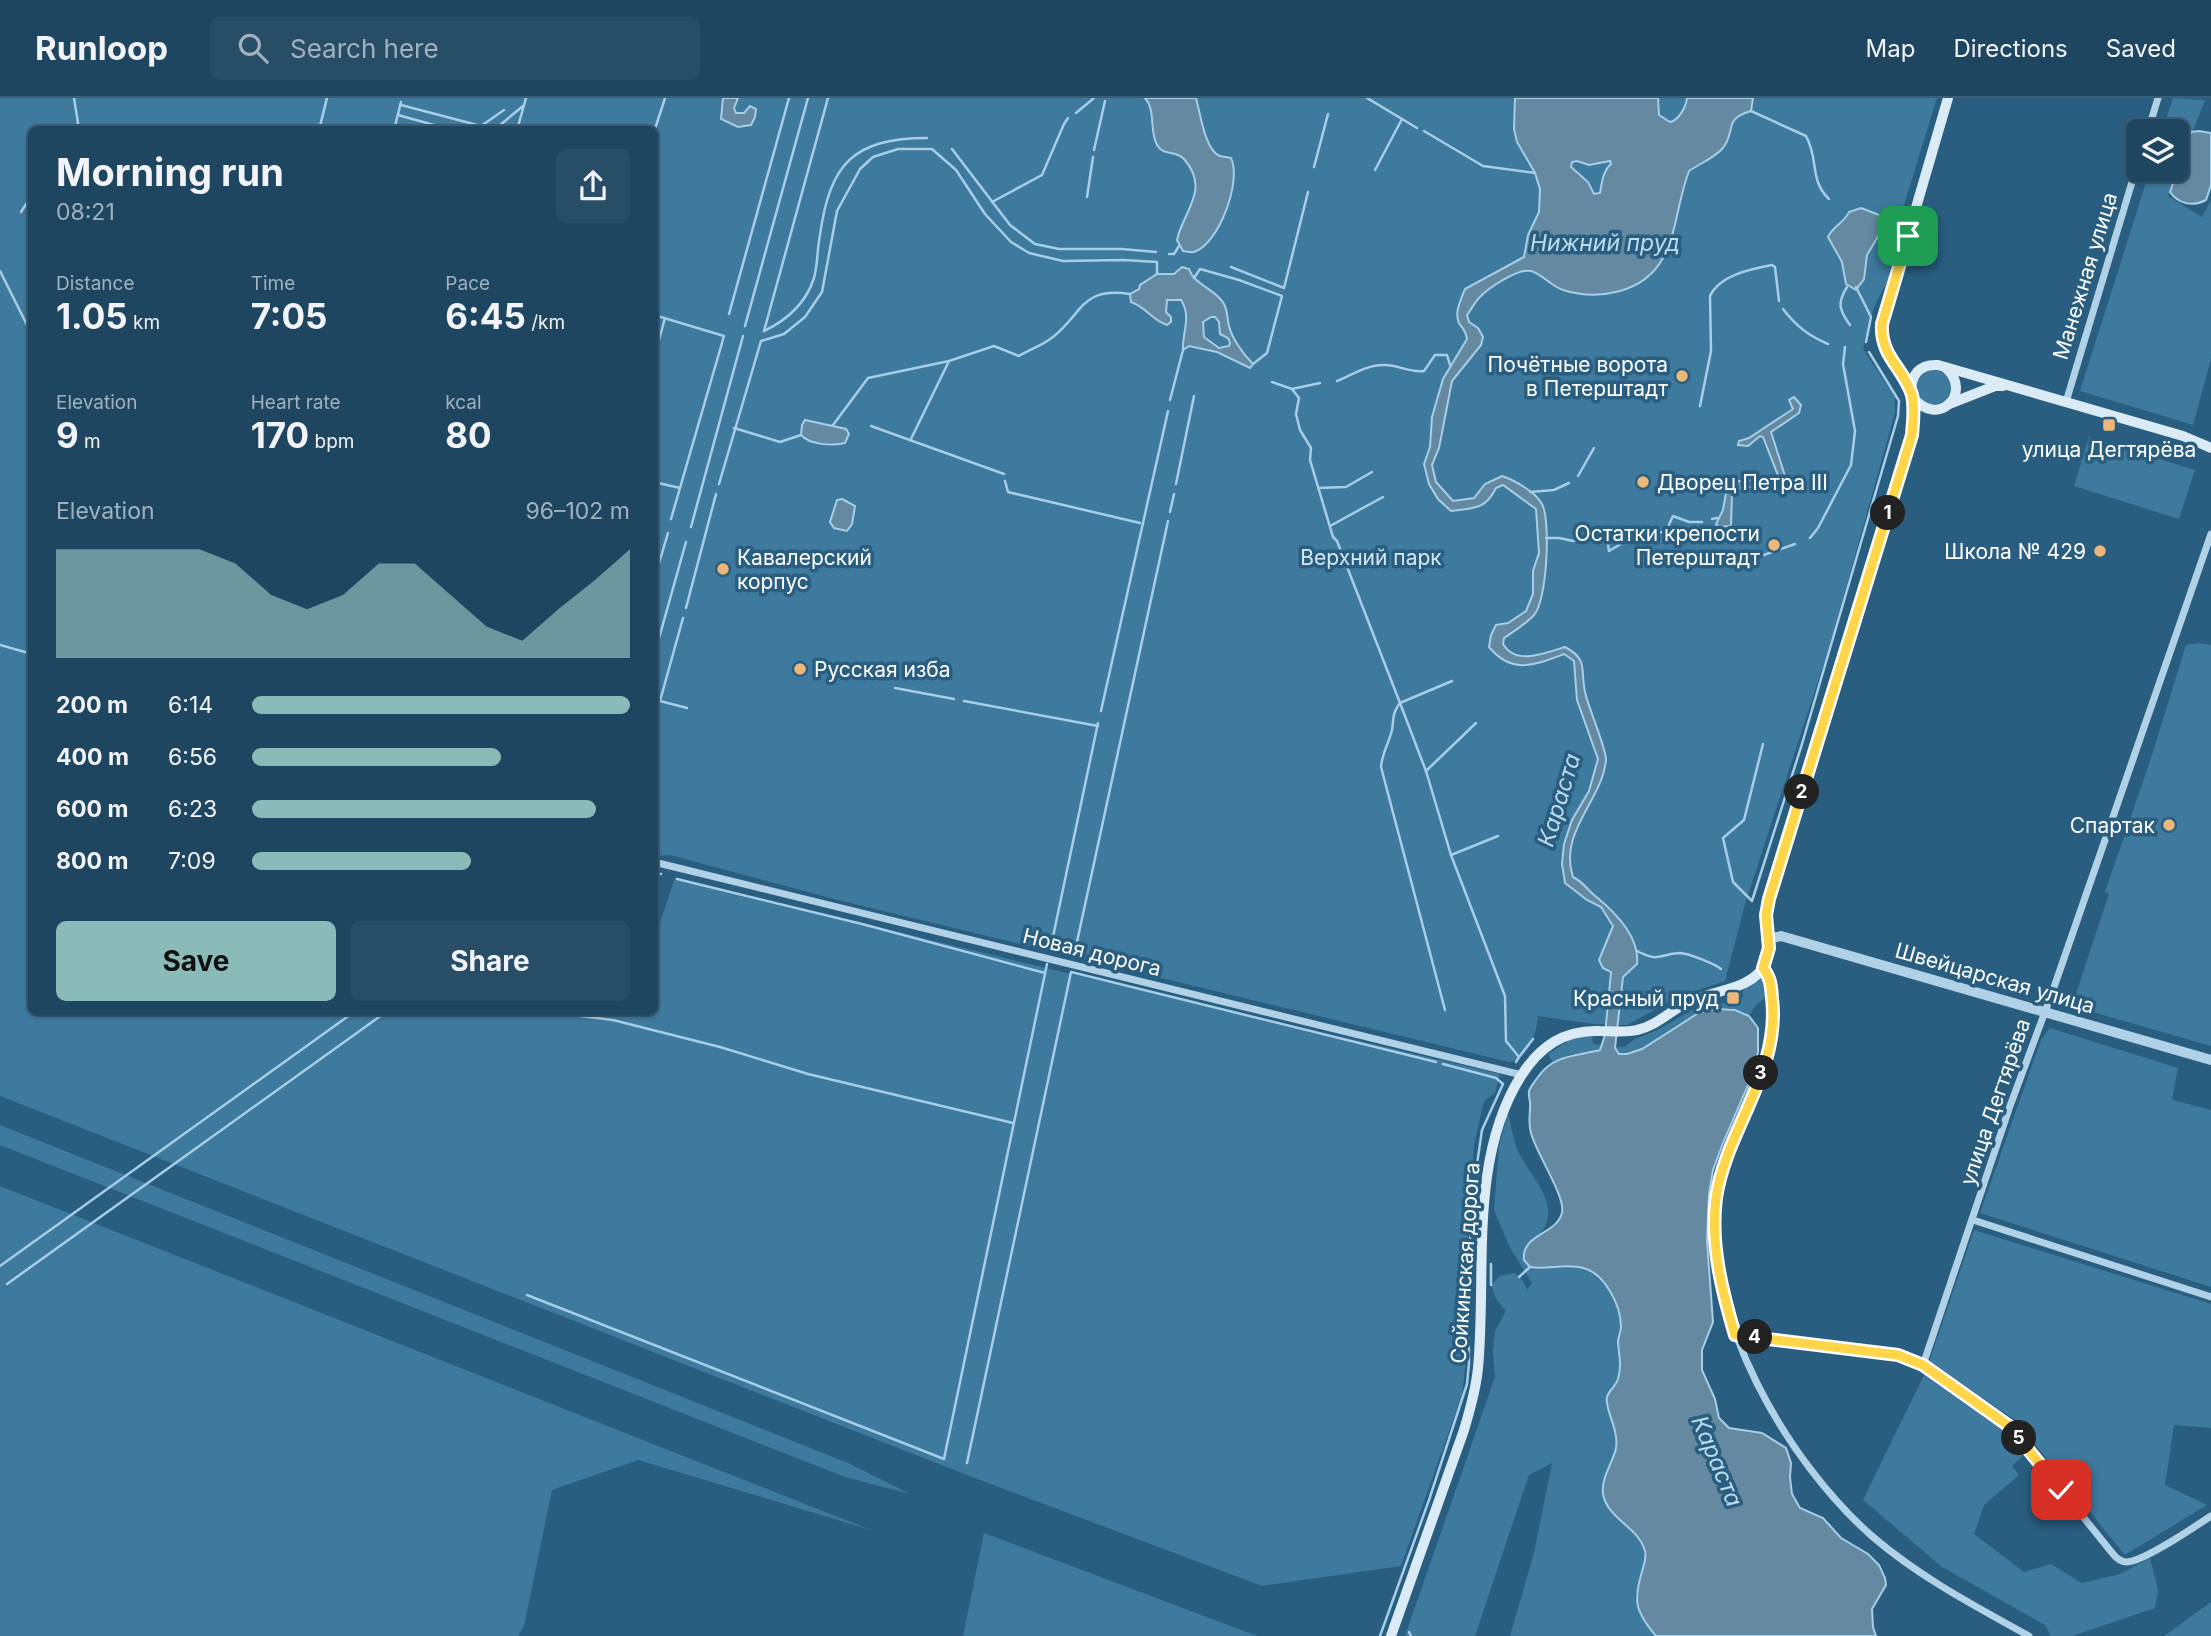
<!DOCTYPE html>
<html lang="en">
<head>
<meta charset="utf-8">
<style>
	:root { --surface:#1f4661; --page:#274d67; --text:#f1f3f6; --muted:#a1b1bd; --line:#3c5e76; --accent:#8bbbb9 }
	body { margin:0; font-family:Inter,sans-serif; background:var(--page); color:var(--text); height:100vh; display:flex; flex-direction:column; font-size:26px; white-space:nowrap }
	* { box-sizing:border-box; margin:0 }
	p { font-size:23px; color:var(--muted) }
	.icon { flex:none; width:38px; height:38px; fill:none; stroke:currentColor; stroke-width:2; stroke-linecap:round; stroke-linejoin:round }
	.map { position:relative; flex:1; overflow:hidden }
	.details { position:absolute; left:28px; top:28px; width:630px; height:889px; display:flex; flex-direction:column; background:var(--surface); border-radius:10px; box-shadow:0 2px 5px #0004,0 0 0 2px var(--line) }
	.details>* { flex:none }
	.tools { position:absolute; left:2126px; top:21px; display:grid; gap:14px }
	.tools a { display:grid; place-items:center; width:63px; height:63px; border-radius:10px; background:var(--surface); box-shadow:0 2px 5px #0004,0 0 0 2px var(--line); font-size:35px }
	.pin { position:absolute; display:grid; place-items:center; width:60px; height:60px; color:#fff; margin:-30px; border-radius:14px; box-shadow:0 4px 10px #0006 }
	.km { position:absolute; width:35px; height:35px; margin:-18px; border-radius:50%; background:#222; color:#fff; font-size:19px; line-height:35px; text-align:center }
	.round { display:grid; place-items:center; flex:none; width:74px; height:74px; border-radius:10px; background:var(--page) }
	.headline { display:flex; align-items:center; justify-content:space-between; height:119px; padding:0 28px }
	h1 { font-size:38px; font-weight:700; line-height:52px }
	.metrics { display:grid; grid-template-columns:repeat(3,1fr); gap:10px; height:119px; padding:7px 28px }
	.metrics div { display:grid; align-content:center }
	.metrics b { font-size:35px; font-weight:700 }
	.metrics small { font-size:19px; font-weight:400 }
	.metrics p { font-size:19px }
	.chart { height:196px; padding:14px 28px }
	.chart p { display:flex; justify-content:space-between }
	.chart svg { width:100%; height:126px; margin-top:7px; fill:var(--accent); opacity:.7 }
	.cta { display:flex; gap:14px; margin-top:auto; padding:14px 28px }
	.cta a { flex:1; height:80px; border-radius:10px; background:var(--accent); color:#111; font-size:28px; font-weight:700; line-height:80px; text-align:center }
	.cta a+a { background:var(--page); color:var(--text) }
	ul { padding:0 28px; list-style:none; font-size:23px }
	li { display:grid; grid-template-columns:112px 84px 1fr; align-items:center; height:52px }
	li i { height:18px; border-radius:9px; background:var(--accent) }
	header { display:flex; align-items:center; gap:42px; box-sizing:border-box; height:98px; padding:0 35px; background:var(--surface); border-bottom:2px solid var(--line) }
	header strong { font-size:33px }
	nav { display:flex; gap:38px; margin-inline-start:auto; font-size:24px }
	.search { width:490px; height:63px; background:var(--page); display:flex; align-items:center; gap:18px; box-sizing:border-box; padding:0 24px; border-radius:10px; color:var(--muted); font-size:26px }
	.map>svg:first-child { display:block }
	.green { fill:#3e799e }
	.water { fill:#6489a0; stroke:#a6cee6; stroke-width:2; fill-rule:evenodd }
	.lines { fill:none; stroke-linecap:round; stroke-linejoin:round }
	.stream { stroke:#a6cee6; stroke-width:2.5 }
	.minor { stroke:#b1d2e6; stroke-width:7 }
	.tertiary { stroke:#b1d2e6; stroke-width:10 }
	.secondary { stroke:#daebf6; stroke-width:10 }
	.route-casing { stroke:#fff; stroke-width:14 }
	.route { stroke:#ffd54a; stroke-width:9 }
	.poi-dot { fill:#ecb778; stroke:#295e81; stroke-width:2.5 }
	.labels { text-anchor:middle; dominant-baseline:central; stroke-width:7; stroke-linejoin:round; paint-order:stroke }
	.street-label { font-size:21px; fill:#fff; stroke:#295e81 }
	.poi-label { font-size:21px; fill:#fff; stroke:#295e81; text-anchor:end }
	.park-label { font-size:21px; fill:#d4e8f5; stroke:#295e81 }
	.water-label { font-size:23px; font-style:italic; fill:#bcdbed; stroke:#295e81 }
</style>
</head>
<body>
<header>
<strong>Runloop</strong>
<div class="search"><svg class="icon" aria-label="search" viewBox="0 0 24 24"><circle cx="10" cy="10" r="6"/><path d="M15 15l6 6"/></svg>Search here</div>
<nav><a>Map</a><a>Directions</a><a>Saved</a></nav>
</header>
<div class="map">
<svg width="2211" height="1538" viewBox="0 0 2211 1538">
	<rect width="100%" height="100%" fill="#295e81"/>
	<g class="green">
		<path d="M0,0H1937L1903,110L1907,111L1886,187C1873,205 1868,229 1863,251L1895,299V315L1829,550L1745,806L1725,883L1680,898L1627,927L1593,926L1538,918C1536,935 1530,961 1509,964L834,801L670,757L655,758L654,32H32V914H654L655,840L675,780L1067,875L1500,976L1495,995L1484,1003L1474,1047L1470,1101L1466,1166L1469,1231L1462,1297L1401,1468L1262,1488L967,1377L0,998Z"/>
		<path d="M2173,0L2205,2L2168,98L2202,119L2211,102V261L2193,327L2080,293L2150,72H2177V33H2162Z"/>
		<circle cx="1934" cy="289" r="17"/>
		<path d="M2089,339L2195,372L2179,421L2074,388Z"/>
		<path d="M2198,545L2211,547V948L2068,907L2074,902L2109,796L2105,794L2151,660L2186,547Z"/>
		<path d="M1762,876L1768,897L1755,908L1749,918L1730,910L1677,927L1642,951L1627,956H1619L1615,949H1625C1632,940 1644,938 1655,933C1676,923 1693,908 1716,902L1724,906L1743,899V892Z"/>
		<path d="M2050,930L2178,970L2172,1002L2211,1012V1189L1980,1115L2041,942Z"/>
		<path d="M1574,939H1592L1593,946L1602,947L1600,952L1569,957L1553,964L1548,956Z"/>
		<path d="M1508,1015C1511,1027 1513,1041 1518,1053C1528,1076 1558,1101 1545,1129C1541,1136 1531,1142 1526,1148L1530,1169C1547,1172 1567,1165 1583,1170C1605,1176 1622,1209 1621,1230C1621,1236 1618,1240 1619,1246C1620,1257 1622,1272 1618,1283C1615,1290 1608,1294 1607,1301C1605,1315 1617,1328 1617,1342C1616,1357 1605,1377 1602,1394L1644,1448L1646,1462L1635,1498L1640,1517L1656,1538H1510L1534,1455L1552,1365L1529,1377L1475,1538H1405L1495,1279L1493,1252L1495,1233L1506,1213L1496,1201L1491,1187L1500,1178L1515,1175L1523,1183L1527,1192L1532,1185L1510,1150L1494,1112L1499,1048Z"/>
		<path d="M0,1027L848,1365L910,1396L845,1379L0,1047Z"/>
		<path d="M0,1088L871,1432L638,1362L552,1392L524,1528L518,1538H0Z"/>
		<path d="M1974,1132L2211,1206V1330L2174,1327L2165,1387L2207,1407L2125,1457L2015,1322L1929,1264Z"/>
		<path d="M1924,1277L2005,1334L2023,1358L2012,1368L2019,1377L1984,1407L1974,1436L2024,1474L2051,1466L2082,1485L2120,1476L2150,1460L2158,1491L2155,1510L2072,1538H2051L2045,1527L1942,1469L1863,1402Z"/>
		<path d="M984,1435L1257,1538H963Z"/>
		<path d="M2211,1504V1538H2164Z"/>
	</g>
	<g class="water">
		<path d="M723,0H738L734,10L736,15H744L750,8L756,11L755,19L751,27L738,29L721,21Z"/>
		<path d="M1145,0H1196C1200,14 1205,53 1220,58C1223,59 1227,59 1231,60C1242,83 1219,146 1194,154C1192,155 1185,153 1183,153L1177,142C1183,113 1211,92 1184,61C1176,52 1163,58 1157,47C1149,32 1156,12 1145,0Z"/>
		<path d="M1515,0H1658L1659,17L1670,24C1679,22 1686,9 1687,0H1753L1751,13C1722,21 1737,34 1722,51C1714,60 1699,66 1689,73C1678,101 1677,134 1663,160C1644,195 1598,203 1563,192C1551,188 1542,176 1531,173C1518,170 1488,190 1479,200C1474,205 1471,212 1467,217L1469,224L1478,230L1483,239L1481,247L1452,283L1439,350L1432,367L1436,384L1453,403L1474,400L1485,386L1502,378C1514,382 1536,394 1542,406C1551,423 1547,503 1534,517C1526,526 1514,533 1504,540L1503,546C1516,568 1545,555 1565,549C1589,562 1580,571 1585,594C1588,609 1607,652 1606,662C1602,703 1558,734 1573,779C1583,784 1586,790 1594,797C1614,813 1640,839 1637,866L1623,879L1615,950L1619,956H1627L1642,951L1700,914L1716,911L1735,912L1749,918L1758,930V954L1752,978L1723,1045L1713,1072L1709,1095L1707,1143L1713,1224L1702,1252V1272L1715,1301L1719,1320L1729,1330L1762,1335L1786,1350L1791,1365L1790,1379L1792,1396L1800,1410L1823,1420L1841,1440L1868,1456L1879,1467L1885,1480L1886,1487L1872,1511L1873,1529L1876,1538H1656C1633,1511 1634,1502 1643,1470C1645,1464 1647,1456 1644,1450C1637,1429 1607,1420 1603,1396C1601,1379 1613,1365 1616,1350C1619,1330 1604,1311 1607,1299C1609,1292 1616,1288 1618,1281C1622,1268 1619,1257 1618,1244C1618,1239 1621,1234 1621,1229C1621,1208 1605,1175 1583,1170C1566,1165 1547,1172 1530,1169L1524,1162C1521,1136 1556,1137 1562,1115C1566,1099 1536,1055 1531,1035C1528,1025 1530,1019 1530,1009C1531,1004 1528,998 1529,993C1530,989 1535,983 1538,979C1553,957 1576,958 1600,952L1605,937L1611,874L1603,870L1599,862L1613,828L1601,809L1587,802L1565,785L1562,766L1564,746L1572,722L1589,693L1598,661L1577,602L1574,563L1564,556C1535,567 1512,577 1489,549L1491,537L1496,527L1508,525L1526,513L1533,496V473L1539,455L1536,411L1503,387L1496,390C1485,412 1474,410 1451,413L1438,401L1429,386L1424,366L1430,349L1432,319L1443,281L1467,241C1466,233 1463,231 1459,225C1454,214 1461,202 1465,191L1524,159L1528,137L1539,114L1540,91L1535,75L1517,44L1514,31ZM1577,63L1589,67L1610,63L1611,66C1603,73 1602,84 1600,95L1594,96L1588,84L1571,69L1572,64Z"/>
		<path d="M2199,33L2211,35V87L2206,102C2193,109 2178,106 2170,94L2191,34Z"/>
		<path d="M1861,110L1882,118L1886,125L1867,157L1864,181L1856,192L1846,186L1842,164L1828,139C1832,129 1845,124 1849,114Z"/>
		<path d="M1182,169L1189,171C1194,187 1216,191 1224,206C1228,214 1227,221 1229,228C1232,241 1244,257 1253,266L1250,270L1217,254L1189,248L1183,252C1182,234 1192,219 1181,202H1167L1166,214L1171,219V224L1167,227C1152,222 1146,209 1131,204L1130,196L1139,191L1140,187L1157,176H1174ZM1211,219H1215L1219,224L1220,236L1228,240L1230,245L1229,248L1219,250L1204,239L1203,224Z"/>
		<path d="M1794,299L1801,307L1799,315L1771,334L1786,381L1785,385L1734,391L1732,395L1731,428L1719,429L1716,426L1723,412L1728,384L1779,380L1763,339L1760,338L1748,348L1738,347L1739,343L1749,340L1793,311L1789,302Z"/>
		<path d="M805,322L846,331L849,336L845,345C832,348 810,347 801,337L802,327Z"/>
		<path d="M842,401L855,408L852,426L847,433L834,430L830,424L837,402Z"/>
	</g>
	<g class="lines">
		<g class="stream">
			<path d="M74,0L78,25L75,32"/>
			<path d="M1367,0L1417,30"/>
			<path d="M401,7L481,28L504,12"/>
			<path d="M1751,13L1806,38C1819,61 1809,82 1829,101"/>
			<path d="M1076,15L1094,0"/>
			<path d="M398,17L452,32"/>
			<path d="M152,32L179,28"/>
			<path d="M319,32L327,0"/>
			<path d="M394,32L401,4"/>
			<path d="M494,32L523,8"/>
			<path d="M517,32L526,0"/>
			<path d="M1424,33L1483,68L1535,75"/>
			<path d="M654,34L665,0"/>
			<path d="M952,51L1010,127L1035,146L1059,151H1122L1156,154"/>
			<path d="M1094,52L1105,3"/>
			<path d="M1314,69L1328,16"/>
			<path d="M1375,72L1402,21"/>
			<path d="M1087,99L1093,59"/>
			<path d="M992,104L1042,77L1064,26L1068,20"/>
			<path d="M32,113L29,117L32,120"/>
			<path d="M21,114L32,97"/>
			<path d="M1169,156H1174L1179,148"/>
			<path d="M1231,169L1284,190L1308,94"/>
			<path d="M0,173L32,237"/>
			<path d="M1194,180L1200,171L1239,182L1282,198L1267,255L1253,266"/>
			<path d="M1847,189C1837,205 1839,212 1850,227"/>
			<path d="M1856,189L1871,219L1866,244"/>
			<path d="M1783,211C1796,228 1809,238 1828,246"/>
			<path d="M729,216L789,0"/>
			<path d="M654,217L724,238L671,421"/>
			<path d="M745,228L808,0"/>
			<path d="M764,233C787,222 806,205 814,180C818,166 817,151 820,137C830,66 853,40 927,40"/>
			<path d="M764,233L828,0"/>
			<path d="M654,260L665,220"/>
			<path d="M1337,283C1351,277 1369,266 1385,267C1399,267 1409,275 1424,273L1435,257H1447L1450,267"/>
			<path d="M1272,284L1292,291L1320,285"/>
			<path d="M1292,291L1299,300L1296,316L1300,332L1311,350L1310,362L1333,439L1337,443L1400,605C1392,615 1394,620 1392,632C1389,645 1382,655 1381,669L1445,912"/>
			<path d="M1170,302L1183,252"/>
			<path d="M29,304L32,303"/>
			<path d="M1700,308L1711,253L1710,198C1720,177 1751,171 1772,167L1775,169L1779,203"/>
			<path d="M833,327L868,280L949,263L994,248L1019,258C1029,252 1043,247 1053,239C1084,214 1081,189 1130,196"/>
			<path d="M871,328L1004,376"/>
			<path d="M734,330L780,344L801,337"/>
			<path d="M911,341L949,263"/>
			<path d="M1578,378L1594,350"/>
			<path d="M1005,383L1008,394L1140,425"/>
			<path d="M654,384L680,390"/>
			<path d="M719,386L761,243L784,236L805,219L822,194L837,113L860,71L873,59L898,51H932L956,72L985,116L1011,144L1029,155L1063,163L1124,162L1157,164V176"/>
			<path d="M1176,386L1194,298"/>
			<path d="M1318,390L1346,389L1372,374"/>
			<path d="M1530,394L1554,392L1569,385"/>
			<path d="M1170,414L1174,396"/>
			<path d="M1712,421L1717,420"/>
			<path d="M1330,428L1383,399"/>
			<path d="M691,429L743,238"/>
			<path d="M1546,440H1559L1573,443L1592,439"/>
			<path d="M1607,440L1609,453L1646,431L1665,435L1673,418L1689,424H1702"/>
			<path d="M1810,440L1818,430L1851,367L1855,333L1843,266L1845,249"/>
			<path d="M1758,459L1795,446"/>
			<path d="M654,482L668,435"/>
			<path d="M686,510L716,396"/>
			<path d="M683,520L660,603L687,610"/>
			<path d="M0,547L32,556"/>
			<path d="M654,558L686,444"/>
			<path d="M1452,583L1400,605L1426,673L1476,625"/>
			<path d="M895,590L954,601"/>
			<path d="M964,603L1098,628"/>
			<path d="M1101,613L1168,313"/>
			<path d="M654,624L655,622"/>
			<path d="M1763,646L1744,722L1723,740L1733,784L1752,803L1802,646L1898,318L1899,303L1869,254"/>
			<path d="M1426,673L1451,757L1505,898L1506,943L1519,959L1516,964"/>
			<path d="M1451,757L1498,738"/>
			<path d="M654,774L661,776"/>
			<path d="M677,781L862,826L1045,875"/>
			<path d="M1050,853L1098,625"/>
			<path d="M1075,853L1168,423"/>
			<path d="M1637,853C1660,865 1658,856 1680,855C1688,855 1715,866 1721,871"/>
			<path d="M548,914L613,922L720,949L808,976L1013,1025"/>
			<path d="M1519,959L1533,941"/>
			<path d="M1491,1166V1187"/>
			<path d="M0,1168L354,914"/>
			<path d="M1519,1179L1530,1169"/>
			<path d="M7,1186L386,914"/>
			<path d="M527,1197L944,1361L1047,866"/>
			<path d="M967,1365L1071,874L1436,964"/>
			<path d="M1409,1534L1411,1538"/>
			<path d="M1380,1538L1429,1402L1467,1286L1469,1265L1468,1166L1476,1073L1482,1032L1503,986L1496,980L1443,966"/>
		</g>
		<g class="minor">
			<path d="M2148,33L2158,0"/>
			<path d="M2066,304L2138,64"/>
			<path d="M654,764L1522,977"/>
			<path d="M1763,870C1771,880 1771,887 1772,899C1778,943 1760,986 1742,1026C1732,1050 1719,1075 1716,1101C1702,1218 1788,1365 1873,1439C1921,1480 1975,1508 2029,1538"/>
			<path d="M1973,1122L2211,1199"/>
			<path d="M1735,1237L1898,1257L1923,1267L2009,1327L2113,1456C2117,1461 2121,1464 2127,1464C2145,1463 2194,1429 2211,1418"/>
			<path d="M1923,1267L2010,1008L2052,895L2211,436"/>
		</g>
		<path class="tertiary" d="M1768,841L1781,838L2211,962"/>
		<g class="secondary">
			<path d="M1911,294C1911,277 1919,266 1938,267L2183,338L2211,350"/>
			<path d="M1913,299C1937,331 1974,295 1946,270"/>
			<path d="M1949,306L1995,288H2003"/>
			<path d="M1391,1538L1464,1332C1470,1312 1476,1291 1478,1270C1487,1175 1468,1062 1521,978C1540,948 1564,932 1599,933C1612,933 1625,935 1637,932C1656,928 1670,913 1688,904C1711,892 1754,893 1766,864C1772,849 1765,832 1766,817C1767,812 1768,806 1769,801L1912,337V298L1884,249L1882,226L1948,0"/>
		</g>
	</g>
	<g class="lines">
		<defs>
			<path id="route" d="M1908,138L1882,226C1880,259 1904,270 1912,297C1915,310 1913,324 1912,337L1769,801L1766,817L1769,850L1763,870C1771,880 1771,888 1772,900C1781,974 1726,1031 1716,1100C1710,1146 1722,1193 1735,1237L1898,1257L1923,1267L2009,1328L2061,1392"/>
		</defs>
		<use href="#route" class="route-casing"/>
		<use href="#route" class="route"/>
	</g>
	<g class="poi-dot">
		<circle cx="1682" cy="278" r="7"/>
		<rect x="2102" y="320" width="14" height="14" rx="3.5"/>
		<circle cx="1643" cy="384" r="7"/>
		<circle cx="1774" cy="447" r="7"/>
		<circle cx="2100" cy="453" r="7"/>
		<circle cx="723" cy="471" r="7"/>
		<circle cx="800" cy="571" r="7"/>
		<circle cx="2169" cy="727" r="7"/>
		<rect x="1726" y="893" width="14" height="14" rx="3.5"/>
	</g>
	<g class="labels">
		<g class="street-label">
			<text transform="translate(2085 178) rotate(-73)">Манежная улица</text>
			<text transform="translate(1092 854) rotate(14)">Новая дорога</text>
			<text transform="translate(1995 880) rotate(16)">Швейцарская улица</text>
			<text transform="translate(1995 1004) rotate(-71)">улица Дегтярёва</text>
			<text transform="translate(1465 1165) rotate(-86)">Сойкинская дорога</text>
		</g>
		<g class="poi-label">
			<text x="1668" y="266">Почётные ворота<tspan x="1668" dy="24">в Петерштадт</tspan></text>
			<text x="2109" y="351" text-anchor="middle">улица Дегтярёва</text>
			<text x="1657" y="384" text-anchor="start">Дворец Петра III</text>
			<text x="1760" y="435">Остатки крепости<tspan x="1760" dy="24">Петерштадт</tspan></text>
			<text x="2086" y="453">Школа № 429</text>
			<text x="737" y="459" text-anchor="start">Кавалерский<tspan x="737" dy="24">корпус</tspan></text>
			<text x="814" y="571" text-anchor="start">Русская изба</text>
			<text x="2155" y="727">Спартак</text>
			<text x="1719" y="900">Красный пруд</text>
		</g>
		<g class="park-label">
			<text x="1371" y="459">Верхний парк</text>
		</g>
		<g class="water-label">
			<text x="1605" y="145">Нижний пруд</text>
			<text transform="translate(1559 702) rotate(-73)">Караста</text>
			<text transform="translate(1717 1363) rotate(67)">Караста</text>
		</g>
	</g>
</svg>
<div class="tools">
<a><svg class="icon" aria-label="layers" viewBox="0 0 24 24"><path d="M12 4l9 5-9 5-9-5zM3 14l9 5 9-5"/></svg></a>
</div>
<div class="pin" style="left:1908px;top:138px;background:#1e9e55"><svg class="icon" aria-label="arrive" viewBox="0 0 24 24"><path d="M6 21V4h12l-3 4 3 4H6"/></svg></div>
<div class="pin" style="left:2061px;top:1392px;background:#d93025"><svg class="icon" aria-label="check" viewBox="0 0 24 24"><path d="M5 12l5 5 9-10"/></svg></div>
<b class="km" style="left:1888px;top:415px">1</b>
<b class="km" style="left:1802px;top:694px">2</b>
<b class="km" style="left:1761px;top:975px">3</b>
<b class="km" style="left:1755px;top:1239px">4</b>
<b class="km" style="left:2019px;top:1340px">5</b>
<section class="details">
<div class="headline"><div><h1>Morning run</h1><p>08:21</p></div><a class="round"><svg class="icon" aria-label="share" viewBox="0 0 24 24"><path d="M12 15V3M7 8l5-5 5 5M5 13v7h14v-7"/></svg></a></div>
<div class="metrics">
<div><p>Distance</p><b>1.05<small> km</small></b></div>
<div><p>Time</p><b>7:05</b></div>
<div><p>Pace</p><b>6:45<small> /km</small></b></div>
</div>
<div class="metrics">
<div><p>Elevation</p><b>9<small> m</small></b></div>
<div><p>Heart rate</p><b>170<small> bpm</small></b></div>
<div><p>kcal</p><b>80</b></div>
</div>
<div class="chart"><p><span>Elevation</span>96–102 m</p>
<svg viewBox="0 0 160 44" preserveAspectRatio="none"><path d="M0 44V6L10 6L20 6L30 6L40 6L50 11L60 22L70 27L80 22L90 11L100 11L110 22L120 33L130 38L140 27L150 17L160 6V44z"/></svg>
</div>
<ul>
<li><b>200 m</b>6:14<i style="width:100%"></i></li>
<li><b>400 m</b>6:56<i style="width:66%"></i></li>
<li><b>600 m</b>6:23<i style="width:91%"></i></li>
<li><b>800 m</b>7:09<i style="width:58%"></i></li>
</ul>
<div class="cta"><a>Save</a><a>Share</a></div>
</section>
</div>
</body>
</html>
